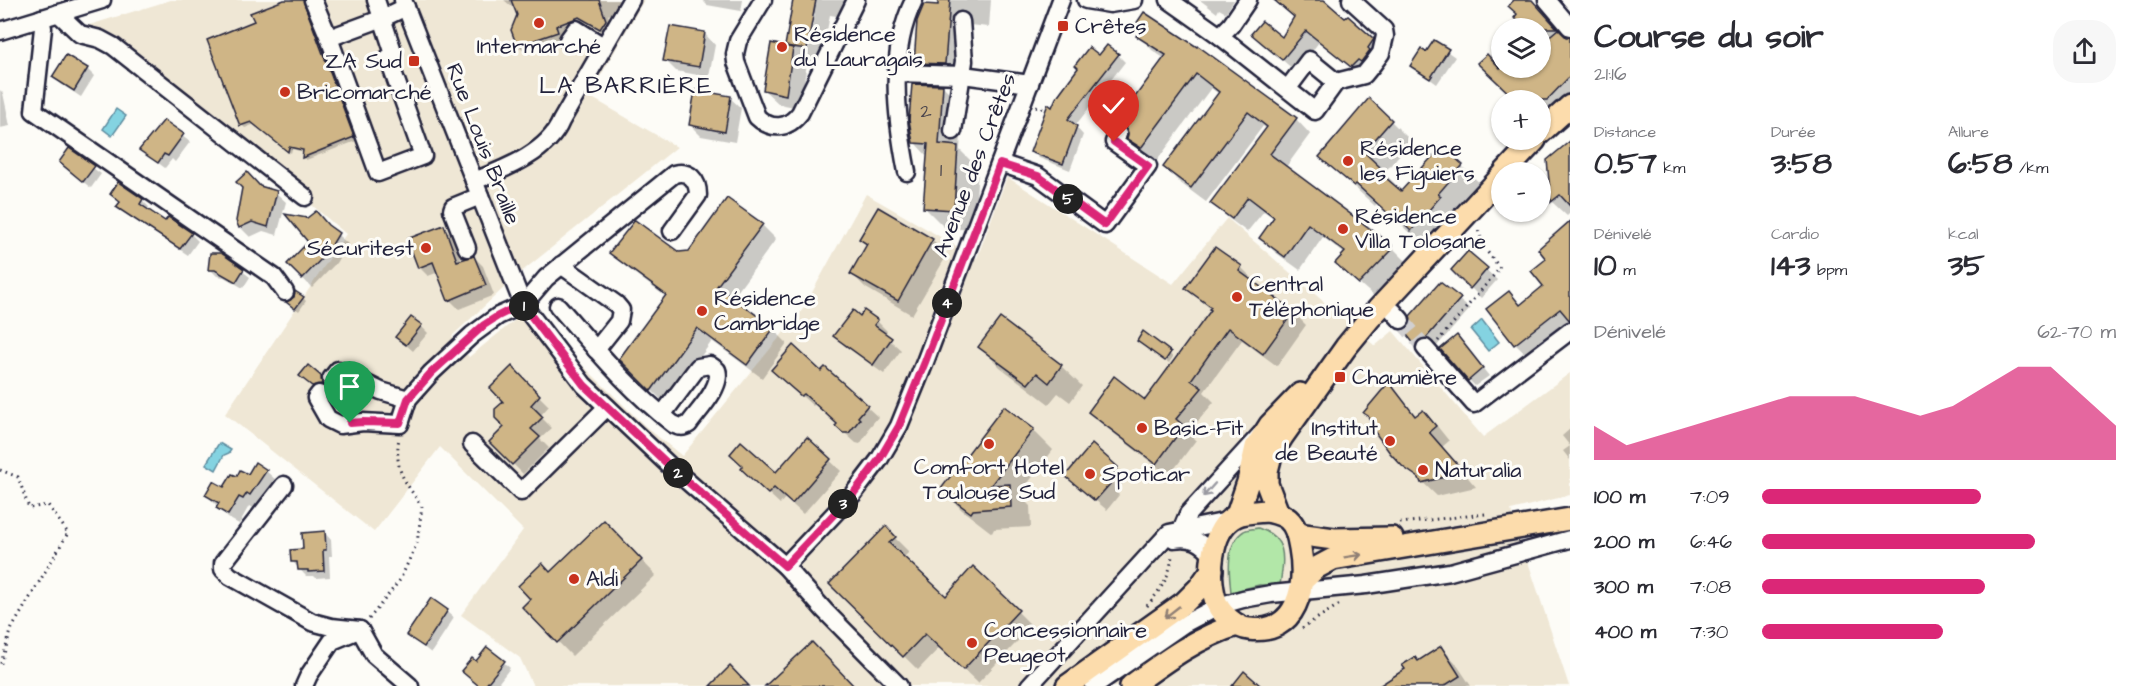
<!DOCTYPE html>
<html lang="fr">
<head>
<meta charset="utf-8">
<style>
	:root { --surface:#fff; --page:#f7f7f7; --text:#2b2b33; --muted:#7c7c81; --accent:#db2777 }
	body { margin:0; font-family:"Architects Daughter",sans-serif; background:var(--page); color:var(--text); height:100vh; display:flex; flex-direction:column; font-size:22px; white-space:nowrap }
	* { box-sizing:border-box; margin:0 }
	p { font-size:20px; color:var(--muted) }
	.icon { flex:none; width:33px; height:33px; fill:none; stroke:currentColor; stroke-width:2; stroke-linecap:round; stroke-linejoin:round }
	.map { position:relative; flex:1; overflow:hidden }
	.side { display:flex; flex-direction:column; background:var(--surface); width:570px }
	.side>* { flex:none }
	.buttons { position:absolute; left:1491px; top:18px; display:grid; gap:12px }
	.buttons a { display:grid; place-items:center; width:60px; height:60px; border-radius:50%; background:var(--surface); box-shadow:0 2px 4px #0004; font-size:30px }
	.pin { position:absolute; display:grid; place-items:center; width:51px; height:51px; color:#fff; margin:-62px -26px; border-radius:50% 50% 50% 0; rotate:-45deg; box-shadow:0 0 6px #0007 }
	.pin .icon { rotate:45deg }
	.km { position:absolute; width:30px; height:30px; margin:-15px; border-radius:50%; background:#222; color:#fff; font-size:16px; line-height:30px; text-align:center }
	.round { display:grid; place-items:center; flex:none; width:63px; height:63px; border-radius:24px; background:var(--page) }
	.summary { display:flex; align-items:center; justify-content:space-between; height:102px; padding:0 24px }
	h1 { font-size:33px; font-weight:700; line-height:45px }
	.metrics { display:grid; grid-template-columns:repeat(3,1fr); gap:9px; height:102px; padding:6px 24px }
	.metrics div { display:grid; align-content:center }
	.metrics b { font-size:30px; font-weight:700 }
	.metrics small { font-size:16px; font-weight:400 }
	.metrics p { font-size:16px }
	.chart { height:168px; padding:12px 24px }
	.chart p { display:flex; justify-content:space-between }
	.chart svg { width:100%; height:108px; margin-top:6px; fill:var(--accent); opacity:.7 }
	ul { padding:0 24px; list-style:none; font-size:20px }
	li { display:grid; grid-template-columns:96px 72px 1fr; align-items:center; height:45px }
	li i { height:15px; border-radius:8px; background:var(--accent) }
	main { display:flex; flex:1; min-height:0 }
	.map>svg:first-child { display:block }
	.built { fill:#efe7d5 }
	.green { fill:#b2e7a8; stroke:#6a8472; stroke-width:1.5 }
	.water { fill:#84d3e1; stroke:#5d8c9f; stroke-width:1.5 }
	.shadow { fill:#0003; fill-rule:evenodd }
	.building { fill:#cfb586; stroke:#22223b; stroke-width:1.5 }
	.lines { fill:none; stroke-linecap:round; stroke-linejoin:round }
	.minor-tunnel { stroke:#d1d0d1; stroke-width:16; stroke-dasharray:16 8; stroke-linecap:butt }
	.minor-casing { stroke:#22223b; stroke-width:21 }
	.major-casing { stroke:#22223b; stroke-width:26 }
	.path { stroke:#22223b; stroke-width:3; stroke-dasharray:1.5 4.5; stroke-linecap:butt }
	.minor { stroke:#fdfcf7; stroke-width:16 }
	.major { stroke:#fcdcac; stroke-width:21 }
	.oneway { stroke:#9a9aa2 }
	.oneway2 { stroke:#8f7f74 }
	.route-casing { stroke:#fff; stroke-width:12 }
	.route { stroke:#db2777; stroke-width:8 }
	.poi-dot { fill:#c8321e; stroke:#fdfcf7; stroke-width:2 }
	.labels { text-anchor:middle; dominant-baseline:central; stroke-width:6; stroke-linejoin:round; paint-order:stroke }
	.number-label { font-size:20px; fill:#4d474e }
	.poi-label { font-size:22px; fill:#22223b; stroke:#fdfcf7; text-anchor:start }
	.street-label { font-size:22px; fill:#22223b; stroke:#fdfcf7 }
	.neighbourhood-label { font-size:24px; letter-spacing:1.5px; fill:#22223b; stroke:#fdfcf7 }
</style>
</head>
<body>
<main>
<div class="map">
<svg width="1570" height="686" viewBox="0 0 1570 686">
	<rect width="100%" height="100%" fill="#fdfcf7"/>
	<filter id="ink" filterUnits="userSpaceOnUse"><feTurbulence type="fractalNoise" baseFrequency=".0167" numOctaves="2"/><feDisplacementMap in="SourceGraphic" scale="12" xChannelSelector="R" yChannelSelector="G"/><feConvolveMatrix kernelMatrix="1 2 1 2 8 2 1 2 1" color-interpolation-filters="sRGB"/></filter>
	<g filter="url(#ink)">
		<path class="built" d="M171,0H644L589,96L677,147L520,273L452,336L469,357L534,305L571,354L645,426L682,456L803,309L866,194L977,258L1007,177L1173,284L1227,218L1375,346L1393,331L1483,437L1570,373V495L1511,510L1569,686H533L520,658L461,615L523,530L440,447L374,532L225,414L346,234L268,168L86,26Z"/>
		<path class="green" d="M1258,528C1288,538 1284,558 1280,585H1259L1231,592C1229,574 1225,543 1244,531C1247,529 1254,529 1258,528Z"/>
		<g class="water">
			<path d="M116,109L126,116L112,136L103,129Z"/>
			<path d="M1482,320L1499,342L1488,351L1471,330Z"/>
			<path d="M219,443L231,450L229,453L224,455L216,470L206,464Z"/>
		</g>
		<g class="shadow">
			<path d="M288,0H305L306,8L356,141L306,160L303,157L304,152L292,149L291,153L255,124L245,128L242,125L255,22Z"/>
			<path d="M504,0H630L625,9L608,15L612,27L608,35L587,23L562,33L564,39L525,52L518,45V15L515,6L512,7Z"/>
			<path d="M702,0H743L741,11L707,5Z"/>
			<path d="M809,0H846L843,17L830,15L821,62L804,60L807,63L800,108L779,104L764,90L790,48L786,45ZM812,13H815L807,56H804Z"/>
			<path d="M940,0H991L989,27L969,25L965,84L936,83L915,62L939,6Z"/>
			<path d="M1200,0H1234L1226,13L1219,9L1217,13Z"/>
			<path d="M1276,0H1326L1332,6L1331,7L1373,40L1385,53L1365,79L1319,42L1296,72L1253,34L1283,39L1295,18Z"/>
			<path d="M1517,0H1521L1545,15L1564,37L1570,39V103L1540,132V100H1518L1479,63L1508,77H1519L1531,68H1540V28H1520L1523,25Z"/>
			<path d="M1134,30L1296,119L1310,134L1286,167L1391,246L1406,261V265L1375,297L1352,277L1345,254L1323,237L1300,270L1275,252L1261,238L1275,219L1264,211L1247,232L1227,217L1212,202L1267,129L1263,126L1206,202L1179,182L1165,167L1219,94L1211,88L1156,162L1129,138L1117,124L1165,59L1152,50Z"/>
			<path d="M705,34L715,45L709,77L676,71L665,60Z"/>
			<path d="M1434,42L1455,57L1437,84L1412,66L1426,54Z"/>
			<path d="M1118,55L1125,62L1075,126L1083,135L1070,170L1039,158L1032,151L1053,110L1100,57Z"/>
			<path d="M87,69L94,76L81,97L61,84L54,77Z"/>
			<path d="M943,86L963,107L960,150L978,168L974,230L945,228L924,207L928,157L914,142Z"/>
			<path d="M0,90L3,93L10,126L0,128Z"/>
			<path d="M730,98L741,108L735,142L701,136L690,125Z"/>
			<path d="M1391,121L1411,141L1384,173L1403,192L1442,148L1483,186L1432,250L1416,235L1414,237L1377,203L1375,206L1321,157Z"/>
			<path d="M164,122L190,142L175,162L172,159L165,168L141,150Z"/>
			<path d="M1570,143V213L1567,216L1552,202L1549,161Z"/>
			<path d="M69,150L101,174L91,188L68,170Z"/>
			<path d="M119,184L142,200L149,207L147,210L165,223L191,234L198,241L188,255L125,213L118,206L121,203L112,194Z"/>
			<path d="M260,188L276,193L286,202L277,235L263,231L250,237L240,227Z"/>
			<path d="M878,209L932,240L947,255L912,315L866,288L852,274L868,246L861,239Z"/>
			<path d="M1570,224V337L1536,364L1515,344L1488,309L1509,293L1522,305L1545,287L1548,259Z"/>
			<path d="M762,225L776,239L732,299L773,329L787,343L762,378L712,341L666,404L635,374L666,297L626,267L611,253L679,254L690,252Z"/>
			<path d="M443,226L452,235L462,261L474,257L483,266L494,295L459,309L450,300L439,272L428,276L419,267Z"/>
			<path d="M331,229L348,244L336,263L312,288L289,264Z"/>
			<path d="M1216,249L1241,267L1254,280L1253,283L1293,312L1306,325L1277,366L1242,340L1204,392L1214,402L1189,432L1196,440L1169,476L1103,425L1090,412L1145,402L1213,311L1187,288Z"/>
			<path d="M1468,253L1497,280L1481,298L1453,270Z"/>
			<path d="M221,255L250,277L243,288L224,277L217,276L210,269Z"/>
			<path d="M1440,284L1470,309L1436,347L1428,349L1425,354L1405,331L1409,329Z"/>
			<path d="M303,298L306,301L299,311L291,305Z"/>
			<path d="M860,318L877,321L887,331L884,335L901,350L884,374L845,346L835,336Z"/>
			<path d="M1000,320L1061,366L1082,386L1070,402L1058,393L1049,404L1000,367L980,347Z"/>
			<path d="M421,326L428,333L413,351L404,343Z"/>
			<path d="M1144,334L1173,357L1169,363L1142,344Z"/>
			<path d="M1463,344L1489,376L1475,386L1469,380Z"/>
			<path d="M512,369L549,406L540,416L552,428L540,439L549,448L523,474L491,442L506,427L505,402Z"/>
			<path d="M825,369L878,417L868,429L869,431L860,444L856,443L837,426L838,424L815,404L813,406L784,380L822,373Z"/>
			<path d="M320,377L324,380L325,387L317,389L304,379Z"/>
			<path d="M1389,385L1417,417L1423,412L1437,426L1449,441L1442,447L1476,487L1437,496L1391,452Z"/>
			<path d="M344,396L347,399L340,407L330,398Z"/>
			<path d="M1570,429V460L1563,451L1570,446L1562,436Z"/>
			<path d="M1033,430L1053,450L1019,495L1030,506L1031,527L994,529L992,533L962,510L942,490Z"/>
			<path d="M807,439L841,471L803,514L785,498L780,504L754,480L776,474Z"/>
			<path d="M1117,468L1128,478L1116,492L1119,495L1107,510L1078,486Z"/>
			<path d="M266,471L277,481L261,504L258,502L254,508L249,506L239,524L228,518L207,495L224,489L237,478Z"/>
			<path d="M604,522L656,575L572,656L524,607L551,574Z"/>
			<path d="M886,529L909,552L903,558L946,598L974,568L1032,626L978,683L940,647L918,670L831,584Z"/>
			<path d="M325,533L331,540L332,556H329L330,577L316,578L314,576H306L292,561Z"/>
			<path d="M432,600L454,618L431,653L408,635Z"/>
			<path d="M1441,647L1455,662L1471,686H1382Z"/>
			<path d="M488,649L510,668L496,686H480L476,663Z"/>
		</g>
		<g class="building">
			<path d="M284,0H303L354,137L302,158L303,150L289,147L288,152L251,122L240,126L207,40L254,21L250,13Z"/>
			<path d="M511,0H599L606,20L600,29L579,17L556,26L558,32L517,46L511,30L517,15Z"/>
			<path d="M793,0H816L807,49L785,46Z"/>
			<path d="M938,0H950L945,64L914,63L917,21L924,4L938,5Z"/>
			<path d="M1274,0H1324L1345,18L1348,16L1374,39L1368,48L1370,50L1361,62L1358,60L1351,67L1306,31L1282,60L1251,34L1262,21L1282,37L1294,17Z"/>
			<path d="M1514,0H1532L1557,28H1525L1514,18L1517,14L1508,6Z"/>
			<path d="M1144,12L1197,47L1198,46L1297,118L1270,154L1392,245V250L1359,284L1335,263L1345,252L1308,224L1285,257L1259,238L1274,217L1248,197L1232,219L1210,203L1267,127L1248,112L1191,188L1163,167L1219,92L1196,74L1141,148L1127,139L1128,133L1126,128L1122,124H1115L1166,55L1136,36L1138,33L1132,30Z"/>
			<path d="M670,26L705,32L699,67L663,61Z"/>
			<path d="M1558,29L1566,37H1570V76L1547,100H1516L1477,63L1487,54L1500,68H1540V44Z"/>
			<path d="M1434,40L1449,49L1430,79L1410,66L1421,49L1426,52Z"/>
			<path d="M771,43L793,48L786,95L763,90Z"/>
			<path d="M1107,45L1119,54L1068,119L1077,126L1063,164L1030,152L1048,104L1052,107L1056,98L1078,68L1075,65L1089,47L1099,55Z"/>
			<path d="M66,55L88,68L74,91L52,77Z"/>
			<path d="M912,84L943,85L939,144L958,146L954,210L923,208L928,144L913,143L909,120Z"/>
			<path d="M695,90L731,96L725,132L689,125Z"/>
			<path d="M1369,98L1392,120L1364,152L1381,168L1378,171L1401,191L1442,146L1463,165L1438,194L1441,196L1411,231L1395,216L1392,217L1356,184L1354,186L1319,157Z"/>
			<path d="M164,120L184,134L168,156L164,154L158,163L139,150Z"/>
			<path d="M1570,141V206L1560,195L1551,202L1547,160Z"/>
			<path d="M69,148L95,166L83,182L59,162Z"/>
			<path d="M247,172L260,186L277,191L268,227L252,222L239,228L236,221L242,188L236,182Z"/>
			<path d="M118,182L143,199L140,204L165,221L168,217L192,233L180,249L116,207L120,202L110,194Z"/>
			<path d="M727,198L763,224L717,286L774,328L747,365L697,328L651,391L619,359L666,295L609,253L635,220L679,252L689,251Z"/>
			<path d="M878,207L933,239L898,301L850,274L867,244L859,239Z"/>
			<path d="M316,211L328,225L339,233L327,253L302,279L287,264L308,242L285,214L307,218Z"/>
			<path d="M1570,221V321L1560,309L1514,345L1486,309L1509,291L1520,305L1543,286L1531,271L1546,259L1538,249Z"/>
			<path d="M444,225L457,261L474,256L486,285L448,301L433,262L418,268L407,239Z"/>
			<path d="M1215,247L1242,266L1239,271L1294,311L1263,354L1228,328L1191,380L1202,388L1176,419L1184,426L1156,464L1088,412L1114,376L1145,400L1211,310L1209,309L1211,307L1185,288Z"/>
			<path d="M1468,251L1488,268L1470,289L1451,270Z"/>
			<path d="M210,253H221L244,269L236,282L215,270H208Z"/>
			<path d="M1440,282L1461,298L1426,338L1419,340L1415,345L1403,330L1411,324L1410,316Z"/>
			<path d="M295,291L304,297L295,309L286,302L294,297Z"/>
			<path d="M853,310L860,316L864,310L878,320L874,325L892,338L873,365L833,336Z"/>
			<path d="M411,317L422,325L406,345L395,337Z"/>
			<path d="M1000,318L1062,365L1049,383L1037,373L1028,384L978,347Z"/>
			<path d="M1143,331L1171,352L1165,361L1137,341Z"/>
			<path d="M1457,335L1483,368L1468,381L1440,349Z"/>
			<path d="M793,345L821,371L825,367L868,405L858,417L860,419L849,433H843L835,426L837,424L804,394L801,396L771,370Z"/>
			<path d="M308,365L321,376L322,384L312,386L299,376Z"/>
			<path d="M512,366L540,395L531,405L543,417L531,429L540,437L512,465L489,442L504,427L495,418V409L503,402L490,388Z"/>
			<path d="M1389,382L1415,416L1423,410L1436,426L1429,432L1464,472L1421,483L1419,478L1403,467L1390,453L1374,431L1368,416L1363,413Z"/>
			<path d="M336,388L345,395L336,405L328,398V389Z"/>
			<path d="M1004,406L1034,429L991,485L1010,484L1011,507L973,510L971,513L940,490Z"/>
			<path d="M807,437L831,459L792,504L774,488L768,494L741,469L743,466L730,454L741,441L776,472Z"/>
			<path d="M1092,444L1118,467L1107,481L1110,484L1095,501L1065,476Z"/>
			<path d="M255,462L267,470L250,495L247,493L243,499L239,497L228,515L216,508L219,503L205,495L213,481L224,487L232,474L237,476L240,470L248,474Z"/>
			<path d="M604,520L642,560L557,643L522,607L530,599L518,586L542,563L550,572Z"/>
			<path d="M886,526L896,537L889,543L946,596L973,566L1019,610L963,670L925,634L903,657L829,584Z"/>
			<path d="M325,531L326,550H323L324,571L308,572V570H298L297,562H291L290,550L303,549L302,533Z"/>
			<path d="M431,598L448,610L424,647L406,635Z"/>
			<path d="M812,642L854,686H765Z"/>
			<path d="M1441,646L1460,676L1444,686H1379L1405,669L1402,665L1415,657L1418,661Z"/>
			<path d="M487,647L505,661L485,686H479L461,671L472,658L476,661Z"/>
			<path d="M730,666L749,686H710Z"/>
			<path d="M1244,671L1261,686H1232Z"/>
		</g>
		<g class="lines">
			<path class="minor-tunnel" d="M1401,320L1425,348"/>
			<defs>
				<g id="minor">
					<path d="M313,0L329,38L378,173L423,156L388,58L394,54L376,0"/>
					<path d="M403,0L523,305L584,385L672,468L785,566L825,611L899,686"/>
					<path d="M763,0L738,41L735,54L736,62L757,117C772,131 788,129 800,113L856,0"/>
					<path d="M1086,0L1110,4L1134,0"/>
					<path d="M1169,0L1220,36L1315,111L1336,82L1364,75L1373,64L1381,53L1385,36L1384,30L1351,0"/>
					<path d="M1547,0L1570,27"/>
					<path d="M58,13L80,34L100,39L113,46L305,197"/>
					<path d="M41,18L43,28L34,111L274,277L285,292"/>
					<path d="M0,31L102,0"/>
					<path d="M1220,36L1231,25L1248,0"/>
					<path d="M329,38L383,18L406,7"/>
					<path d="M568,40L576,29L603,46"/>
					<path d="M897,73L963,75L1030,84"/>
					<path d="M1288,88L1309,60L1336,82"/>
					<path d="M953,131L964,61L961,21"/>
					<path d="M1000,163L1038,176L1105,225L1148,166L1114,142L1118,134"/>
					<path d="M907,172C896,116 888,53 914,0"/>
					<path d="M474,181C504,169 548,153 561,121L631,0"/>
					<path d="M467,248L452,210L453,207L480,196"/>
					<path d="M561,265L616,304L621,310L619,321L596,350"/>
					<path d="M558,306C596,349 627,388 673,424C679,427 683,428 689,424C698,411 723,386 717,370L710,365L698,367L662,415"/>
					<path d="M1393,311L1401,320"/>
					<path d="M1425,348L1474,404L1570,331"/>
					<path d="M331,379L338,370L381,391L408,399"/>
					<path d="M319,394L316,398L328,419L340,425L363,422L400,424L408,399L431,373L472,335L498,316L523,305L546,278L674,174C689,170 698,180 698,195L672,231"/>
					<path d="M472,444L521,492L607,407"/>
					<path d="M284,485L223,563V569L230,576L312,622L331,627L360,630"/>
					<path d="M1181,531L1188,514L1260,435"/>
					<path d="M1174,539C1192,536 1202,542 1213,555"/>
					<path d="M785,566L853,494L879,460L899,426L925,362L1061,0"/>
					<path d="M360,630L374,655L410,686"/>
					<path d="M304,686L309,675L332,641L356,631"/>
					<path d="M1029,686L1169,533L1228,521"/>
					<path d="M1094,686L1184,624L1218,606L1243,599L1271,594L1366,585L1450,572L1570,539"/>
				</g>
				<g id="major">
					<path d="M1540,133L1570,106"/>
					<path d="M1505,172L1535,140"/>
					<path d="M1267,511C1275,513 1282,514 1288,519C1297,527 1298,538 1300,548C1307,587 1297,635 1249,629C1237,628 1222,615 1217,604C1207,580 1209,529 1236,516C1244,512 1257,512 1267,511Z"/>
					<path d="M1278,513L1267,484V471L1271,455L1282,437L1346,347L1369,319L1502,176"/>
					<path d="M1237,515L1248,482L1256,447L1270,425L1300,394"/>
					<path d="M1297,534L1334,539L1392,538"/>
					<path d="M1302,581L1316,568L1333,559L1570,519"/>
					<path d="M1067,686L1185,602L1199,588L1212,570"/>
					<path d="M1131,686C1164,662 1197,637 1237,625"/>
				</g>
			</defs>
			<use href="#minor" class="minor-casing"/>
			<use href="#major" class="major-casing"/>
			<g class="path">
				<path d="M1036,106L1046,110"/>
				<path d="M1438,341L1500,268L1485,249L1477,227"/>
				<path d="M0,470L18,477L29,508L48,505L68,533L12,628L0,666"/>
				<path d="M1400,523L1486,514"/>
				<path d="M1147,606C1161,589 1171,575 1172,554"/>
				<path d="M369,619L400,580L417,543L422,507C404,479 394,472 399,437"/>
				<path d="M1302,628L1340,604V602"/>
			</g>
			<use href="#minor" class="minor"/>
			<use href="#major" class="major"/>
		</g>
		<defs><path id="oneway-shaft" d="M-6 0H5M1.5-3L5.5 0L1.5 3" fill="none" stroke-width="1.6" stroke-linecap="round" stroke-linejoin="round" transform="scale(1.5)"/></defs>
		<use class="oneway" href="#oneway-shaft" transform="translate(1209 490) rotate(132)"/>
		<g class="oneway2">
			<use href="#oneway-shaft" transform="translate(1353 556) rotate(-9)"/>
			<use href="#oneway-shaft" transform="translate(1172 612) rotate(142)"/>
		</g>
	</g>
	<g class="lines" filter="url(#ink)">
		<defs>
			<path id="route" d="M350,423L363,422L400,423L408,399L431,373L484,325L498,316L522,304L584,385L672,468L785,566L853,494L879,460L899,426L925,362L1000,164L1038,176L1105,225L1148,166L1114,142"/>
		</defs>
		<use href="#route" class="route-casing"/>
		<use href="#route" class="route"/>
	</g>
	<g class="poi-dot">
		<circle cx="539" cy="23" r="6"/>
		<rect x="1057" y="20" width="12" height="12" rx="3"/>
		<circle cx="782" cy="47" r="6"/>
		<rect x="408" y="55" width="12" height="12" rx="3"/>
		<circle cx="285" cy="92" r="6"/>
		<circle cx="1348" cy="161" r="6"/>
		<circle cx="1343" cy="229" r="6"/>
		<circle cx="426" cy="248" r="6"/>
		<circle cx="1237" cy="297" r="6"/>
		<circle cx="702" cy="311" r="6"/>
		<rect x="1334" y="371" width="12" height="12" rx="3"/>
		<circle cx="1142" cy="428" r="6"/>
		<circle cx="1390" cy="441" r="6"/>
		<circle cx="989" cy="444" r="6"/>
		<circle cx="1423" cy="470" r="6"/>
		<circle cx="1090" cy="474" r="6"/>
		<circle cx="574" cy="579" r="6"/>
		<circle cx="972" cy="643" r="6"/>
	</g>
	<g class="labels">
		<g class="number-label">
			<text x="926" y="111">2</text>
			<text x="941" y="170">1</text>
		</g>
		<g class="poi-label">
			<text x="1075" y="26">Crêtes</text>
			<text x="794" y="34">Résidence<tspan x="794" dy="25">du Lauragais</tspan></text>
			<text x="539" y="46" text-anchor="middle">Intermarché</text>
			<text x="402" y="61" text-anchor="end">ZA Sud</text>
			<text x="297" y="92">Bricomarché</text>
			<text x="1360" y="148">Résidence<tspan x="1360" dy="25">les Figuiers</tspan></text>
			<text x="1355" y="216">Résidence<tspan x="1355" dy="25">Villa Tolosane</tspan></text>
			<text x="414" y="248" text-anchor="end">Sécuritest</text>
			<text x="1249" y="284">Central<tspan x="1249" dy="25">Téléphonique</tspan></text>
			<text x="714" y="298">Résidence<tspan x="714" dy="25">Cambridge</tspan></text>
			<text x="1352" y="377">Chaumière</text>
			<text x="1154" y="428">Basic-Fit</text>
			<text x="1378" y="428" text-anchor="end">Institut<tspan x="1378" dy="25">de Beauté</tspan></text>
			<text x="989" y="467" text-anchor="middle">Comfort Hotel<tspan x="989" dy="25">Toulouse Sud</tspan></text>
			<text x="1435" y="470">Naturalia</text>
			<text x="1102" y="474">Spoticar</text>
			<text x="586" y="579">Aldi</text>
			<text x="984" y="630">Concessionnaire<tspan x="984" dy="25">Peugeot</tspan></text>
		</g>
		<g class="street-label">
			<text transform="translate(483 144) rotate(69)">Rue Louis Braille</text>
			<text transform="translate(975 165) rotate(-69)">Avenue des Crêtes</text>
		</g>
		<g class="neighbourhood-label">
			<text x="626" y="86">LA BARRIÈRE</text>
		</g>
	</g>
</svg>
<div class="buttons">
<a><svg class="icon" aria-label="layers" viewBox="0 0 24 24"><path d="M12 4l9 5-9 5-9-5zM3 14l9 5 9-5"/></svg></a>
<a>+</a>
<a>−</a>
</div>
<div class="pin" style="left:350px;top:423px;background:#1e9e55"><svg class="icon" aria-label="arrive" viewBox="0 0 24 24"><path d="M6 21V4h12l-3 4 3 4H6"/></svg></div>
<div class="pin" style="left:1114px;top:142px;background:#d93025"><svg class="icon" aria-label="check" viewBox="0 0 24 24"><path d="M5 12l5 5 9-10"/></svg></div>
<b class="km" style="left:524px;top:306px">1</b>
<b class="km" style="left:678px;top:473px">2</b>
<b class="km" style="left:843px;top:504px">3</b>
<b class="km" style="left:947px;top:303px">4</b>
<b class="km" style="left:1068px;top:199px">5</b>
</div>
<section class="side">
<div class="summary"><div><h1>Course du soir</h1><p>21:16</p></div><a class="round"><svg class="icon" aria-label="share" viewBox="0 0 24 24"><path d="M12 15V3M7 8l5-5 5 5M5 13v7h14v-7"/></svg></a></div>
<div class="metrics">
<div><p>Distance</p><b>0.57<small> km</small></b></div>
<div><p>Durée</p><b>3:58</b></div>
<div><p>Allure</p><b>6:58<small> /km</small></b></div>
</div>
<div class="metrics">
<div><p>Dénivelé</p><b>10<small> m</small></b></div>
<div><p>Cardio</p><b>143<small> bpm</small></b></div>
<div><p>kcal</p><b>35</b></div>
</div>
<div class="chart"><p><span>Dénivelé</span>62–70 m</p>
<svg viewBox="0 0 160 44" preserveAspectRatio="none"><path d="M0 44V30L10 38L20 34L30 30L40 26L50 22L60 18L70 18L80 18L90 22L100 26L110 22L120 14L130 6L140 6L150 18L160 30V44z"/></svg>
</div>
<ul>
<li><b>100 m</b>7:09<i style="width:62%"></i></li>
<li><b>200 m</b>6:46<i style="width:77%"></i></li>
<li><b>300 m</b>7:08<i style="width:63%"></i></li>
<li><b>400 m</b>7:30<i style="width:51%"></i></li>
</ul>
</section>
</main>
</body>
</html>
